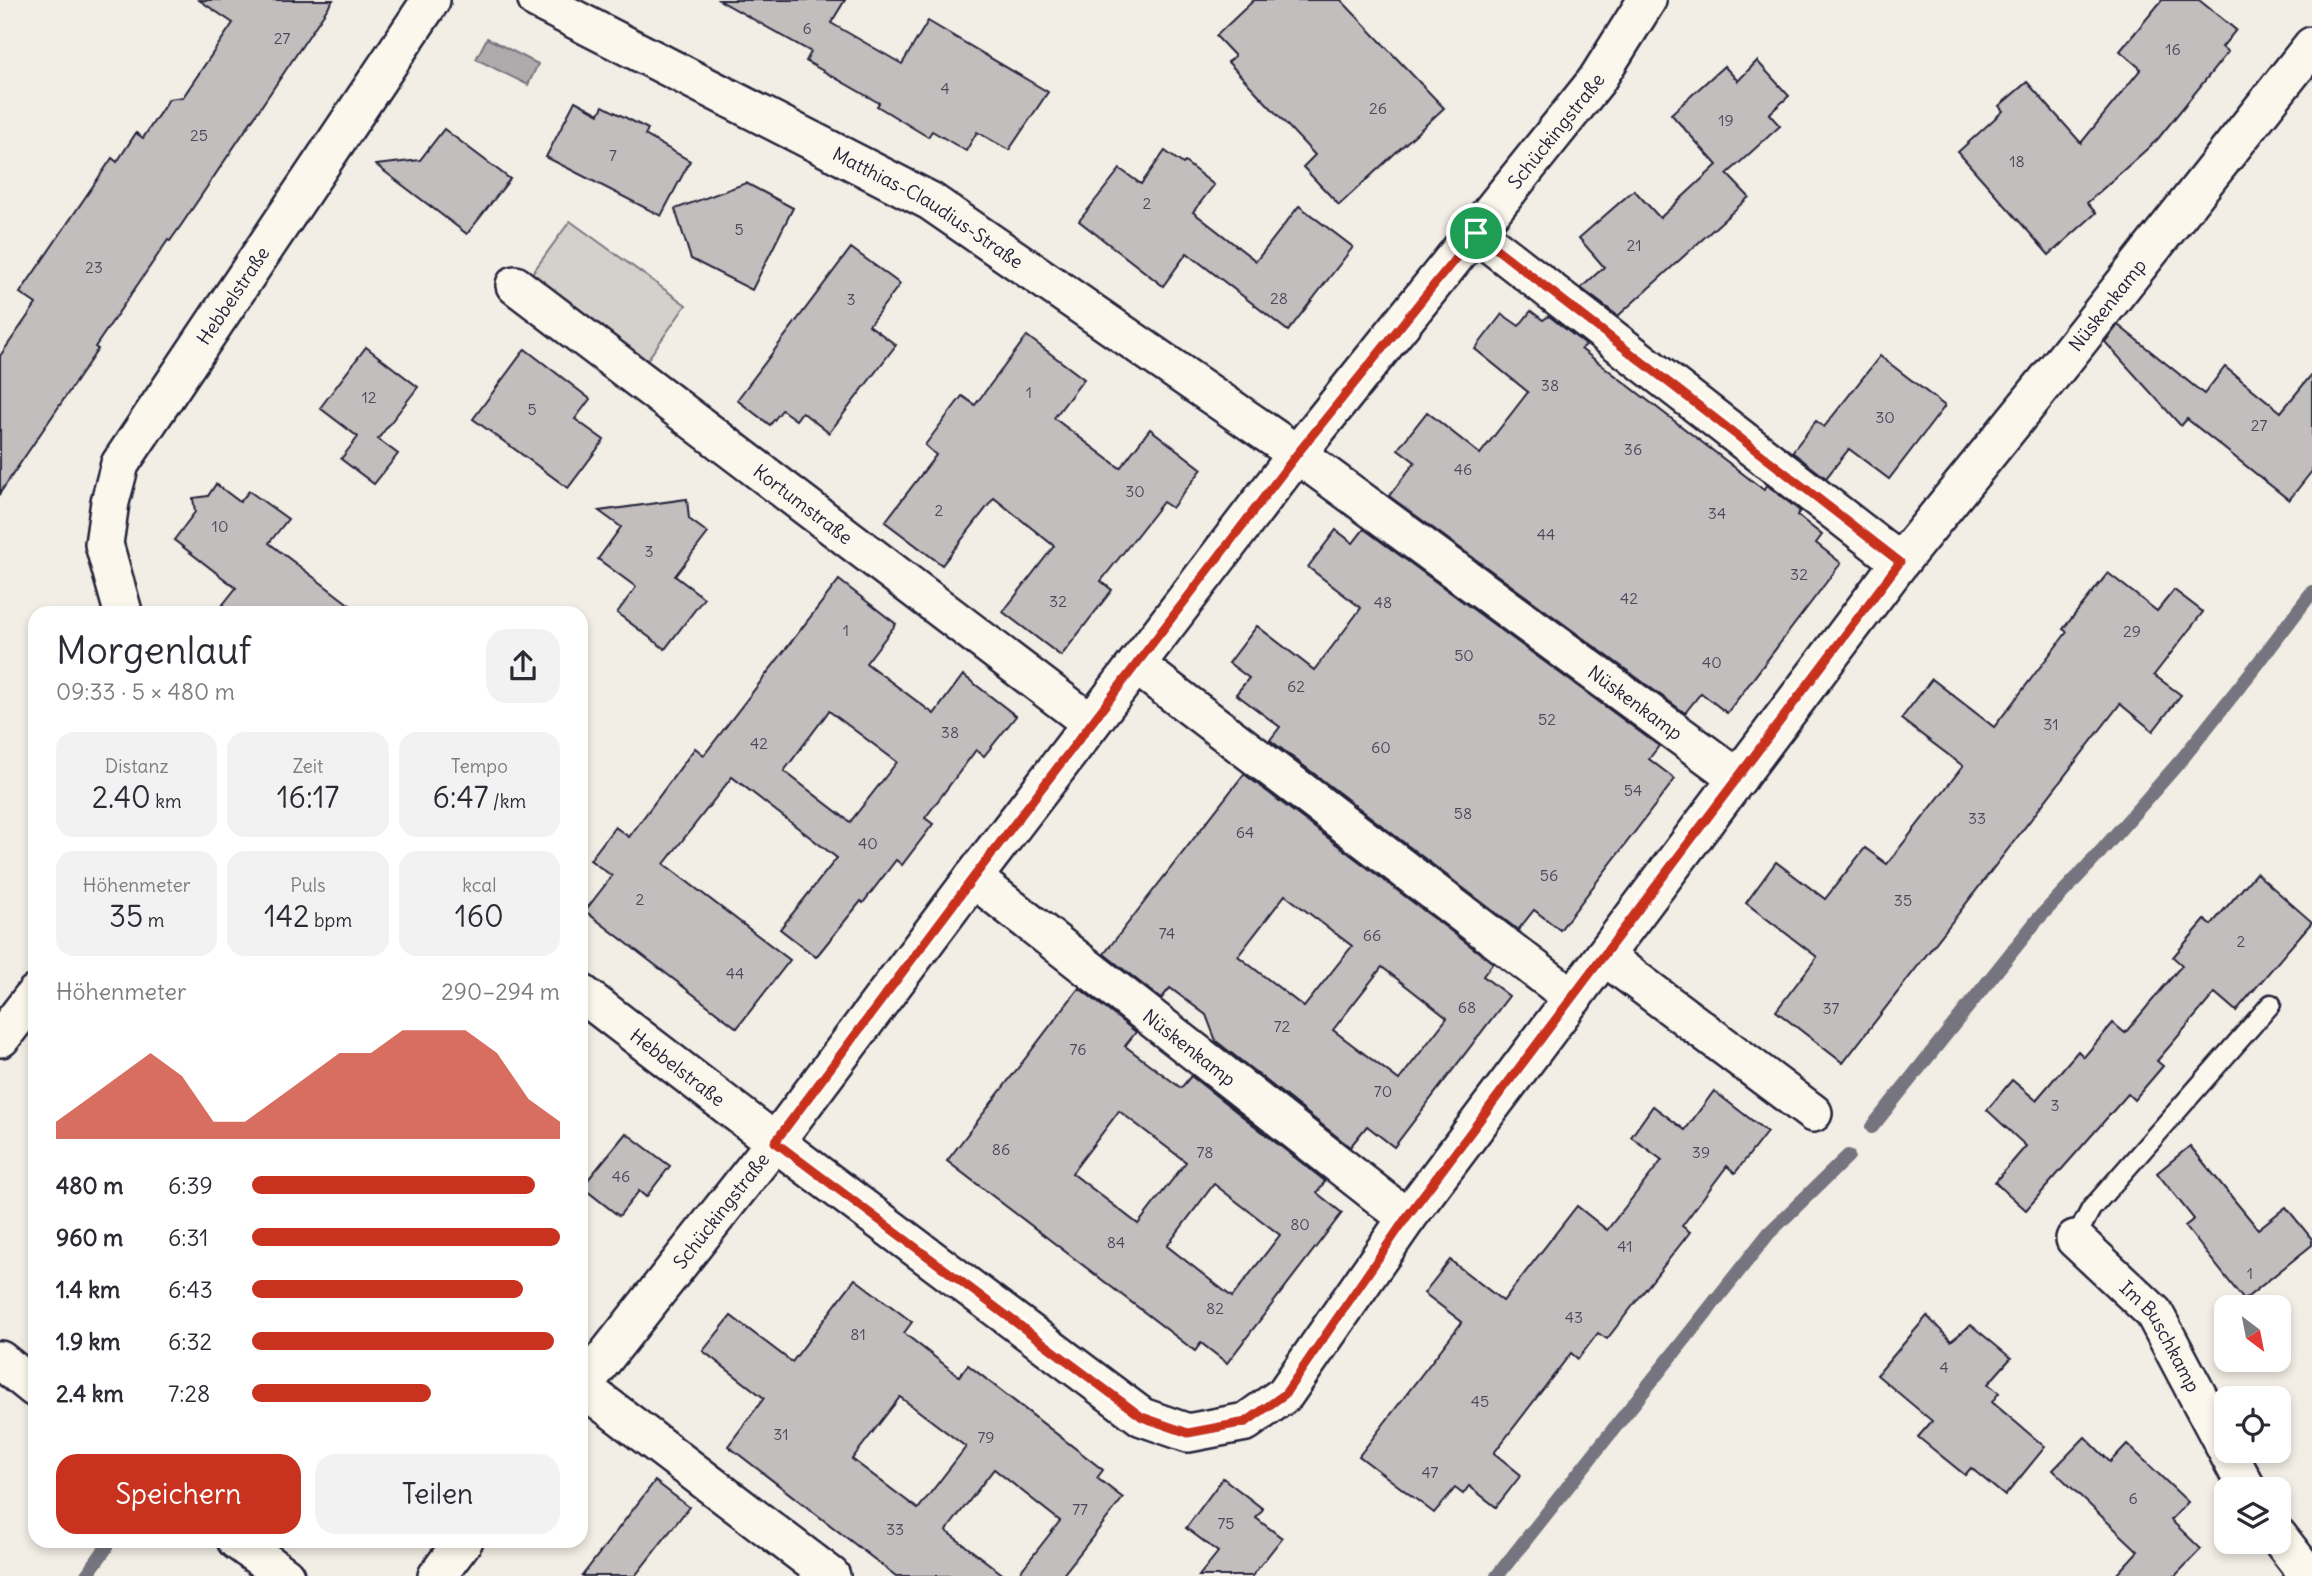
<!DOCTYPE html>
<html lang="de">
<head>
<meta charset="utf-8">
<style>
	:root { --surface:#fff; --page:#f2f2f3; --text:#2b2b33; --muted:#7c7c81; --accent:#c8321e }
	body { margin:0; font-family:Delius,sans-serif; background:var(--page); color:var(--text); height:100vh; display:flex; flex-direction:column; font-size:26px; white-space:nowrap }
	* { box-sizing:border-box; margin:0 }
	p { font-size:23px; color:var(--muted) }
	.icon { flex:none; width:38px; height:38px; fill:none; stroke:currentColor; stroke-width:2; stroke-linecap:round; stroke-linejoin:round }
	.map { position:relative; flex:1; overflow:hidden }
	.drawer { position:absolute; left:28px; top:606px; width:560px; height:942px; display:flex; flex-direction:column; background:var(--surface); border-radius:21px; box-shadow:0 4px 10px #0003 }
	.drawer>* { flex:none }
	.needle { width:46px; rotate:148deg }
	.controls { position:absolute; left:2214px; top:1295px; display:grid; gap:14px }
	.controls a { display:grid; place-items:center; width:77px; height:77px; border-radius:14px; background:var(--surface); box-shadow:0 4px 10px #0003; font-size:35px }
	.pin { position:absolute; display:grid; place-items:center; width:60px; height:60px; color:#fff; margin:-30px; border:4px solid #fff; border-radius:50%; box-shadow:0 2px 7px #0007 }
	.round { display:grid; place-items:center; flex:none; width:74px; height:74px; border-radius:21px; background:var(--page) }
	.head { display:flex; align-items:center; justify-content:space-between; height:119px; padding:0 28px }
	h1 { font-size:38px; font-weight:600; line-height:52px }
	.figures { display:grid; grid-template-columns:repeat(3,1fr); gap:10px; height:119px; padding:7px 28px }
	.figures div { display:grid; align-content:center; border-radius:18px; background:var(--page); text-align:center }
	.figures b { font-size:30px; font-weight:600 }
	.figures small { font-size:19px; font-weight:400 }
	.figures p { font-size:19px }
	.chart { height:196px; padding:14px 28px }
	.chart p { display:flex; justify-content:space-between }
	.chart svg { width:100%; height:126px; margin-top:7px; fill:var(--accent); opacity:.7 }
	.action { display:flex; gap:14px; margin-top:auto; padding:14px 28px }
	.action a { flex:1; height:80px; border-radius:21px; background:var(--accent); color:#fff; font-size:28px; font-weight:600; line-height:80px; text-align:center }
	.action a+a { background:var(--page); color:var(--text) }
	ul { padding:0 28px; list-style:none; font-size:23px }
	li { display:grid; grid-template-columns:112px 84px 1fr; align-items:center; height:52px }
	li i { height:18px; border-radius:9px; background:var(--accent) }
	.map>svg:first-child { display:block }
	.green { fill:#d4d1cc; stroke:#7b7a84; stroke-width:2 }
	.water { fill:#aeabad; stroke:#76747f; stroke-width:2 }
	.lines { fill:none; stroke-linecap:round; stroke-linejoin:round }
	.stream { stroke:#76747f; stroke-width:14 }
	.building { fill:#c2bebe; stroke:#22223b; stroke-width:2; fill-rule:evenodd }
	.service-casing { stroke:#22223b; stroke-width:23 }
	.minor-casing { stroke:#22223b; stroke-width:42 }
	.service { stroke:#fbf7ec; stroke-width:18 }
	.minor { stroke:#fbf7ec; stroke-width:37 }
	.route-casing { stroke:#fff; stroke-width:14 }
	.route { stroke:#c8321e; stroke-width:9 }
	.labels { text-anchor:middle; dominant-baseline:central; stroke-width:6; stroke-linejoin:round; paint-order:stroke }
	.number-label { font-size:16px; fill:#4a495c }
	.street-label { font-size:19px; fill:#22223b; stroke:#fbf7ec }
</style>
</head>
<body>
<div class="map">
<svg width="2312" height="1576" viewBox="0 0 2312 1576">
	<rect width="100%" height="100%" fill="#f2eee5"/>
	<filter id="ink" filterUnits="userSpaceOnUse"><feTurbulence type="fractalNoise" baseFrequency=".0143" numOctaves="2"/><feDisplacementMap in="SourceGraphic" scale="14" xChannelSelector="R" yChannelSelector="G"/><feConvolveMatrix kernelMatrix="1 2 1 2 8 2 1 2 1" color-interpolation-filters="sRGB"/></filter>
	<g filter="url(#ink)">
		<path class="green" d="M570,221L686,305L645,363L528,279Z"/>
		<path class="water" d="M487,38L538,64L528,85L476,59Z"/>
		<g class="lines">
			<g class="stream">
				<path d="M1872,1127L2038,919L2096,857L2182,759L2256,666L2312,592"/>
				<path d="M86,1576L106,1548"/>
				<path d="M1497,1576L1769,1233L1848,1156"/>
			</g>
		</g>
		<g class="building">
			<path d="M199,0H333L182,224L170,241L168,240L95,347L98,349L0,493V356L36,304L20,293L112,158L117,162L136,133L143,138L169,99L183,97L233,23Z"/>
			<path d="M719,0H845L831,23L902,64L928,21L1048,92L1009,150L977,132L966,151L932,131L928,137L877,106L879,103L806,61L811,52Z"/>
			<path d="M1254,0H1341L1444,108L1339,205L1303,167L1315,155L1228,62L1235,56L1216,36Z"/>
			<path d="M2162,0H2199L2236,30L2222,47L2228,52L2157,140L2087,203L2096,213L2049,255L1958,152L2003,111L1999,106L2027,82L2081,143L2141,69L2120,51Z"/>
			<path d="M1757,61L1789,96L1769,114L1780,126L1727,174L1749,197L1618,316L1581,288L1604,267L1579,238L1634,190L1660,218L1717,165L1671,114L1724,66L1738,81Z"/>
			<path d="M575,101L599,114L603,106L648,129L645,135L690,161L661,216L546,157Z"/>
			<path d="M444,129L510,179L467,234L376,165L420,160Z"/>
			<path d="M1165,151L1183,164L1185,162L1214,185L1193,212L1256,261L1299,206L1353,247L1288,331L1187,253L1163,286L1079,221L1120,169L1141,184Z"/>
			<path d="M746,183L793,208L752,290L691,259L675,209Z"/>
			<path d="M851,248L900,284L869,325L896,345L829,433L802,412L796,420L782,410L770,425L737,400Z"/>
			<path d="M1531,311L1543,320L1549,316L1586,345L1581,349L1764,490L1767,485L1800,511L1797,515L1822,535L1816,543L1841,563L1727,713L1701,693L1685,713L1389,496L1415,462L1398,449L1427,412L1480,454L1528,392L1475,349L1502,314L1519,326Z"/>
			<path d="M2118,325L2204,394L2225,367L2281,412L2312,374V471L2289,500L2187,419L2181,426L2105,342Z"/>
			<path d="M1027,336L1084,379L1054,418L1120,468L1150,429L1202,469L1172,508L1163,502L1101,581L1112,590L1061,656L1003,612L1054,546L994,498L942,565L885,522L936,455L925,445L943,421L962,396L975,405Z"/>
			<path d="M366,347L418,387L378,439L398,454L374,484L341,459L358,437L320,408Z"/>
			<path d="M525,349L590,399L575,419L604,440L568,488L473,419Z"/>
			<path d="M1880,356L1945,406L1889,479L1849,449L1826,478L1792,452L1816,421L1824,427Z"/>
			<path d="M216,484L240,502L249,491L288,519L269,543L359,612H217L236,588L174,540L195,512L193,498L208,496Z"/>
			<path d="M687,499L689,519L708,533L675,576L704,598L665,649L617,613L636,587L598,559L621,527L599,511Z"/>
			<path d="M1364,529L1659,746L1649,759L1675,779L1560,930L1534,910L1518,930L1270,740L1280,727L1236,694L1249,678L1229,663L1257,626L1314,670L1338,639L1361,608L1308,567L1336,530L1353,543Z"/>
			<path d="M2108,573L2157,611L2174,590L2203,612L2154,675L2181,695L2153,731L2120,704L1843,1063L1776,1011L1817,957L1746,903L1776,862L1825,899L1865,848L1887,864L1963,766L1901,719L1932,679L1994,727L2067,632L2063,629Z"/>
			<path d="M839,580L896,624L866,663L934,714L963,675L1016,716L984,756L976,750L925,818L933,824L902,865L896,860L863,903L861,901L816,957L780,929L837,858L732,777L664,864L790,960L737,1028L585,911L612,876L590,860L615,827L629,837L695,748L704,755ZM829,711L897,762L850,822L784,771Z"/>
			<path d="M1244,774L1493,963L1483,976L1509,996L1394,1147L1367,1126L1350,1147L1216,1041L1206,1015L1170,988L1161,999L1104,954ZM1285,895L1352,946L1304,1007L1238,956ZM1382,967L1447,1018L1399,1080L1333,1030Z"/>
			<path d="M2256,873L2312,922L2236,1011L2215,993L2157,1061L2163,1066L2134,1100L2128,1094L2026,1210L1995,1182L2026,1146L1987,1110L2012,1080L2036,1100L2078,1051L2084,1057L2113,1023L2125,1033L2182,965L2173,957L2205,920L2211,925Z"/>
			<path d="M1079,988L1136,1032L1125,1046L1181,1088L1191,1076L1325,1181L1317,1193L1342,1213L1227,1363L1201,1343L1195,1351L947,1161ZM1119,1111L1186,1162L1138,1224L1072,1173ZM1214,1184L1280,1235L1232,1297L1167,1246Z"/>
			<path d="M1714,1091L1767,1132L1735,1173L1727,1166L1682,1226L1690,1232L1607,1339L1598,1333L1578,1359L1571,1353L1494,1453L1521,1475L1496,1507L1469,1486L1463,1494L1455,1488L1434,1513L1359,1456L1462,1322L1424,1293L1450,1260L1503,1301L1577,1206L1607,1230L1662,1160L1631,1137L1653,1106L1685,1130Z"/>
			<path d="M626,1133L670,1166L646,1197L639,1191L619,1216L582,1187Z"/>
			<path d="M2190,1146L2258,1229L2286,1207L2312,1239V1245L2244,1300L2185,1226L2194,1219L2157,1173Z"/>
			<path d="M855,1279L912,1322L904,1333L959,1376L968,1365L1103,1470L1097,1478L1123,1498L1062,1576H1017L1060,1521L994,1469L946,1531L1005,1576H896L728,1446L764,1398L703,1351L731,1316L792,1362ZM900,1397L966,1447L918,1509L852,1459Z"/>
			<path d="M1927,1316L1951,1341L1971,1325L2011,1358L1988,1384L1999,1393L1992,1402L2045,1447L2005,1496L1971,1468L1965,1475L1918,1437L1932,1421L1877,1375Z"/>
			<path d="M2085,1437L2110,1462L2127,1444L2188,1502L2171,1520L2201,1549L2175,1576H2115L2138,1551L2053,1470Z"/>
			<path d="M1223,1478L1263,1509L1256,1518L1282,1538L1252,1576H1199L1218,1552L1186,1528Z"/>
			<path d="M655,1481L689,1507L635,1576H582Z"/>
		</g>
		<g class="lines">
			<defs>
				<path id="service" d="M2075,1239L2091,1209L2271,1004"/>
				<g id="minor">
					<path id="s1" d="M537,0L930,201L1297,454L1738,778"/>
					<path d="M1476,233L1900,562"/>
					<path id="s2" d="M515,285L1091,723"/>
					<path id="s3" d="M123,612L104,544L110,502L120,464L431,0"/>
					<path d="M1136,665L1573,998"/>
					<path id="s4" d="M973,878L1407,1218"/>
					<path d="M1604,956L1813,1113"/>
					<path id="s5" d="M581,993L775,1142L1142,1417L1188,1433L1246,1422L1285,1394L1407,1218L1900,562L2070,352L2312,46"/>
					<path d="M1,1038L35,994"/>
					<path id="s6" d="M2075,1239L2154,1313L2226,1449"/>
					<path d="M0,1360L35,1388"/>
					<path d="M582,1387L831,1576"/>
					<path id="s7" d="M581,1388L775,1142L973,878L1297,454L1596,81L1647,0"/>
					<path d="M2227,1451L2247,1489"/>
					<path d="M2278,1536L2309,1576"/>
					<path d="M236,1540L285,1576"/>
					<path d="M437,1576L464,1540"/>
				</g>
			</defs>
			<use href="#service" class="service-casing"/>
			<use href="#minor" class="minor-casing"/>
			<use href="#service" class="service"/>
			<use href="#minor" class="minor"/>
		</g>
	</g>
	<g class="lines" filter="url(#ink)">
		<defs>
			<path id="route" d="M1476,233L1900,562L1406,1218L1285,1394L1246,1422L1188,1433L1142,1417L775,1142L973,878L1297,454Z"/>
		</defs>
		<use href="#route" class="route-casing"/>
		<use href="#route" class="route"/>
	</g>
	<g class="labels">
		<g class="number-label">
			<text x="807" y="28">6</text>
			<text x="282" y="38">27</text>
			<text x="2173" y="49">16</text>
			<text x="945" y="88">4</text>
			<text x="1378" y="108">26</text>
			<text x="1726" y="120">19</text>
			<text x="199" y="135">25</text>
			<text x="613" y="155">7</text>
			<text x="2017" y="161">18</text>
			<text x="1147" y="203">2</text>
			<text x="739" y="229">5</text>
			<text x="1634" y="245">21</text>
			<text x="94" y="267">23</text>
			<text x="1279" y="298">28</text>
			<text x="851" y="299">3</text>
			<text x="1550" y="385">38</text>
			<text x="1029" y="392">1</text>
			<text x="369" y="397">12</text>
			<text x="532" y="409">5</text>
			<text x="1885" y="417">30</text>
			<text x="2259" y="425">27</text>
			<text x="1633" y="449">36</text>
			<text x="1463" y="469">46</text>
			<text x="1135" y="491">30</text>
			<text x="939" y="510">2</text>
			<text x="1717" y="513">34</text>
			<text x="220" y="526">10</text>
			<text x="1546" y="534">44</text>
			<text x="649" y="551">3</text>
			<text x="1799" y="574">32</text>
			<text x="1629" y="598">42</text>
			<text x="1058" y="601">32</text>
			<text x="1383" y="602">48</text>
			<text x="846" y="630">1</text>
			<text x="2132" y="631">29</text>
			<text x="1464" y="655">50</text>
			<text x="1712" y="662">40</text>
			<text x="1296" y="686">62</text>
			<text x="1547" y="719">52</text>
			<text x="2051" y="724">31</text>
			<text x="950" y="732">38</text>
			<text x="759" y="743">42</text>
			<text x="1381" y="747">60</text>
			<text x="1633" y="790">54</text>
			<text x="1463" y="813">58</text>
			<text x="1977" y="818">33</text>
			<text x="1245" y="832">64</text>
			<text x="868" y="843">40</text>
			<text x="1549" y="875">56</text>
			<text x="640" y="899">2</text>
			<text x="1903" y="900">35</text>
			<text x="1167" y="933">74</text>
			<text x="1372" y="935">66</text>
			<text x="2241" y="941">2</text>
			<text x="735" y="973">44</text>
			<text x="1467" y="1007">68</text>
			<text x="1831" y="1008">37</text>
			<text x="1282" y="1026">72</text>
			<text x="1078" y="1049">76</text>
			<text x="1383" y="1091">70</text>
			<text x="2055" y="1105">3</text>
			<text x="1001" y="1149">86</text>
			<text x="1205" y="1152">78</text>
			<text x="1701" y="1152">39</text>
			<text x="621" y="1176">46</text>
			<text x="1300" y="1224">80</text>
			<text x="1116" y="1242">84</text>
			<text x="1625" y="1246">41</text>
			<text x="2250" y="1273">1</text>
			<text x="1215" y="1308">82</text>
			<text x="1574" y="1317">43</text>
			<text x="858" y="1334">81</text>
			<text x="1944" y="1367">4</text>
			<text x="1480" y="1401">45</text>
			<text x="781" y="1434">31</text>
			<text x="986" y="1437">79</text>
			<text x="1430" y="1472">47</text>
			<text x="2133" y="1498">6</text>
			<text x="1080" y="1509">77</text>
			<text x="1226" y="1523">75</text>
			<text x="895" y="1529">33</text>
		</g>
		<g class="street-label">
			<text stroke="none"><textPath href="#s7" startOffset="1591">Schückingstraße</textPath></text>
			<text stroke="none"><textPath href="#s1" startOffset="443">Matthias-Claudius-Straße</textPath></text>
			<text stroke="none"><textPath href="#s3" startOffset="355">Hebbelstraße</textPath></text>
			<text stroke="none"><textPath href="#s5" startOffset="2224">Nüskenkamp</textPath></text>
			<text stroke="none"><textPath href="#s2" startOffset="362">Kortumstraße</textPath></text>
			<text stroke="none"><textPath href="#s1" startOffset="1307">Nüskenkamp</textPath></text>
			<text stroke="none"><textPath href="#s4" startOffset="275">Nüskenkamp</textPath></text>
			<text stroke="none"><textPath href="#s5" startOffset="122">Hebbelstraße</textPath></text>
			<text stroke="none"><textPath href="#s7" startOffset="226">Schückingstraße</textPath></text>
			<text stroke="none"><textPath href="#s6" startOffset="131">Im Buschkamp</textPath></text>
		</g>
	</g>
</svg>
<div class="controls">
<a><svg class="needle" viewBox="-14 -14 28 28"><path d="M0-13l5 13h-10z" fill="#e53935"/><path d="M0 13l5-13h-10z" fill="#7c7c81"/></svg></a>
<a><svg class="icon" aria-label="locate" viewBox="0 0 24 24"><circle cx="12" cy="12" r="6"/><path d="M12 2v4M12 18v4M2 12h4M18 12h4"/></svg></a>
<a><svg class="icon" aria-label="layers" viewBox="0 0 24 24"><path d="M12 4l9 5-9 5-9-5zM3 14l9 5 9-5"/></svg></a>
</div>
<div class="pin" style="left:1476px;top:233px;background:#1e9e55"><svg class="icon" aria-label="arrive" viewBox="0 0 24 24"><path d="M6 21V4h12l-3 4 3 4H6"/></svg></div>
<section class="drawer">
<div class="head"><div><h1>Morgenlauf</h1><p>09:33 · 5 × 480 m</p></div><a class="round"><svg class="icon" aria-label="share" viewBox="0 0 24 24"><path d="M12 15V3M7 8l5-5 5 5M5 13v7h14v-7"/></svg></a></div>
<div class="figures">
<div><p>Distanz</p><b>2.40<small> km</small></b></div>
<div><p>Zeit</p><b>16:17</b></div>
<div><p>Tempo</p><b>6:47<small> /km</small></b></div>
</div>
<div class="figures">
<div><p>Höhenmeter</p><b>35<small> m</small></b></div>
<div><p>Puls</p><b>142<small> bpm</small></b></div>
<div><p>kcal</p><b>160</b></div>
</div>
<div class="chart"><p><span>Höhenmeter</span>290–294 m</p>
<svg viewBox="0 0 160 44" preserveAspectRatio="none"><path d="M0 44V38L10 30L20 22L30 14L40 22L50 38L60 38L70 30L80 22L90 14L100 14L110 6L120 6L130 6L140 14L150 30L160 38V44z"/></svg>
</div>
<ul>
<li><b>480 m</b>6:39<i style="width:92%"></i></li>
<li><b>960 m</b>6:31<i style="width:100%"></i></li>
<li><b>1.4 km</b>6:43<i style="width:88%"></i></li>
<li><b>1.9 km</b>6:32<i style="width:98%"></i></li>
<li><b>2.4 km</b>7:28<i style="width:58%"></i></li>
</ul>
<div class="action"><a>Speichern</a><a>Teilen</a></div>
</section>
</div>
</body>
</html>
